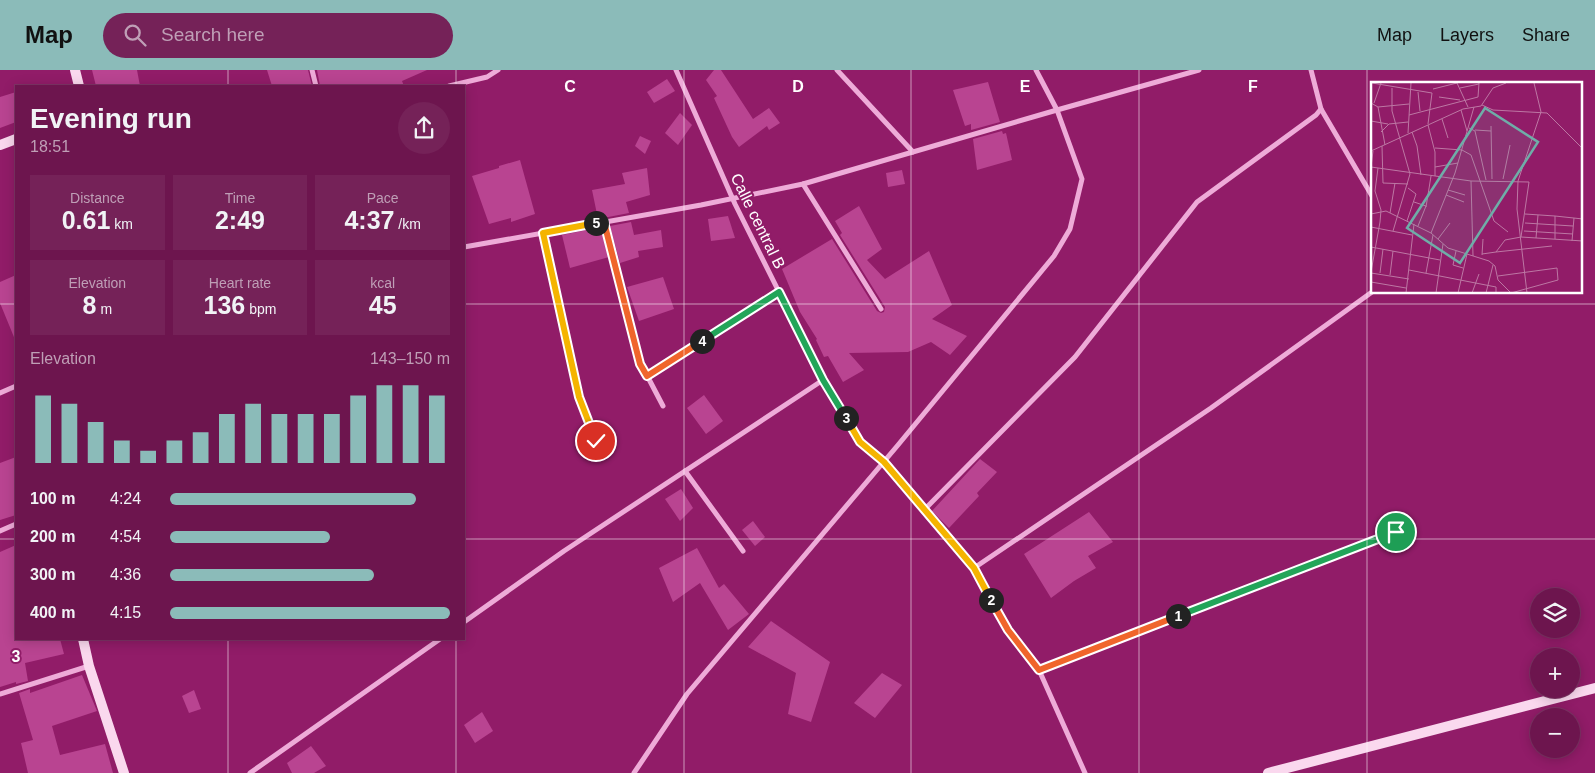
<!DOCTYPE html>
<html lang="en">
<head>
<meta charset="utf-8">
<style>
	:root { --surface:#6d154e; --page:#752258; --text:#f1f3f6; --muted:#bf9fb6; --line:#7f3466; --accent:#8bbbb9 }
	body { margin:0; font-family:Arial,sans-serif; background:var(--page); color:var(--text); height:100vh; display:flex; flex-direction:column; font-size:19px; white-space:nowrap }
	* { box-sizing:border-box; margin:0 }
	p { font-size:16px; color:var(--muted) }
	.icon { flex:none; width:28px; height:28px; fill:none; stroke:currentColor; stroke-width:2; stroke-linecap:round; stroke-linejoin:round }
	.map { position:relative; flex:1; overflow:hidden }
	.panel { position:absolute; left:15px; top:15px; width:450px; height:555px; display:flex; flex-direction:column; background:var(--surface); border-radius:0px; box-shadow:0 2px 12px #0003,0 0 0 1px var(--line) }
	.panel>* { flex:none }
	.tools { position:absolute; left:1530px; top:518px; display:grid; gap:10px }
	.tools a { display:grid; place-items:center; width:50px; height:50px; border-radius:50%; background:var(--surface); box-shadow:0 2px 12px #0003,0 0 0 1px var(--line); font-size:25px }
	.pin { position:absolute; display:grid; place-items:center; width:42px; height:42px; color:#fff; margin:-21px; border:2px solid #fff; border-radius:50%; box-shadow:0 1px 5px #0007 }
	.km { position:absolute; width:25px; height:25px; margin:-12px; border-radius:50%; background:#222; color:#fff; font-size:14px; line-height:25px; text-align:center }
	.round { display:grid; place-items:center; flex:none; width:52px; height:52px; border-radius:26px; background:var(--page) }
	.summary { display:flex; align-items:center; justify-content:space-between; height:85px; padding:0 15px }
	h1 { font-size:28px; font-weight:800; line-height:38px }
	.figures { display:grid; grid-template-columns:repeat(3,1fr); gap:8px; height:85px; padding:5px 15px }
	.figures div { display:grid; align-content:center; border-radius:0px; background:var(--page); text-align:center }
	.figures b { font-size:25px; font-weight:800 }
	.figures small { font-size:14px; font-weight:400 }
	.figures p { font-size:14px }
	.chart { height:140px; padding:10px 15px }
	.chart p { display:flex; justify-content:space-between }
	.chart svg { width:100%; height:90px; margin-top:5px; stroke:var(--accent); stroke-width:6 }
	ul { padding:0 15px; list-style:none; font-size:16px }
	li { display:grid; grid-template-columns:80px 60px 1fr; align-items:center; height:38px }
	li i { height:12px; border-radius:6px; background:var(--accent) }
	header { display:flex; align-items:center; gap:30px; box-sizing:border-box; height:70px; padding:0 25px; background:var(--accent); color:#111 }
	header strong { font-size:24px }
	nav { display:flex; gap:28px; margin-inline-start:auto; font-size:18px }
	.search { width:350px; height:45px; background:var(--page); display:flex; align-items:center; gap:12px; box-sizing:border-box; padding:0 18px; border-radius:28px; color:var(--muted); font-size:19px }
	.map>svg:first-child { display:block }
	.building { fill:#b94491 }
	.lines { fill:none; stroke-linecap:round; stroke-linejoin:round }
	.street { stroke:#eeabd8; stroke-width:5 }
	.secondary { stroke:#fad8ee; stroke-width:10 }
	.split-1-casing { stroke:#fff; stroke-width:10 }
	.split-2-casing { stroke:#fff; stroke-width:10 }
	.split-3-casing { stroke:#fff; stroke-width:10 }
	.split-4-casing { stroke:#fff; stroke-width:10 }
	.split-5-casing { stroke:#fff; stroke-width:10 }
	.split-6-casing { stroke:#fff; stroke-width:10 }
	.split-1 { stroke:#22a559; stroke-width:6 }
	.split-2 { stroke:#f0652b; stroke-width:6 }
	.split-3 { stroke:#f5b400; stroke-width:6 }
	.split-4 { stroke:#22a559; stroke-width:6 }
	.split-5 { stroke:#f0652b; stroke-width:6 }
	.split-6 { stroke:#f5b400; stroke-width:6 }
	.grid { fill:none; stroke:#fff; stroke-width:1; stroke-opacity:0.55 }
	.labels { text-anchor:middle; dominant-baseline:central; stroke-width:4; stroke-linejoin:round; paint-order:stroke }
	.street-label { font-size:16px; fill:#fff; stroke:#911c68 }
	.inset-road { fill:none; stroke:#bd77a4; stroke-width:1 }
	.view { fill:#6fada8; fill-opacity:0.15; stroke:#6fada8; stroke-width:2.5 }
	.inset-edge { fill:none; stroke:#fff; stroke-width:2.5 }
	.grid-label { font-size:16px; text-anchor:middle; font-weight:bold; fill:#fff; stroke:#911c68; stroke-width:4; stroke-linejoin:round; paint-order:stroke }
</style>
</head>
<body>
<header>
<strong>Map</strong>
<div class="search"><svg class="icon" aria-label="search" viewBox="0 0 24 24"><circle cx="10" cy="10" r="6"/><path d="M15 15l6 6"/></svg>Search here</div>
<nav><a>Map</a><a>Layers</a><a>Share</a></nav>
</header>
<div class="map">
<svg width="1595" height="703" viewBox="0 0 1595 703">
	<rect width="100%" height="100%" fill="#911c68"/>
	<g class="building">
		<path d="M92,0H137L140,16H96Z"/>
		<path d="M267,0H308L312,16H272Z"/>
		<path d="M317,0H427L402,11L404,16H320Z"/>
		<path d="M714,0H721L753,49L769,38L780,53L769,60L767,56L739,77L732,67L714,28L717,26L706,10Z"/>
		<path d="M667,9L675,21L654,33L647,22Z"/>
		<path d="M988,12L1000,52L971,60V54L965,56L953,20Z"/>
		<path d="M16,22V52L0,58V27Z"/>
		<path d="M680,43L692,55L678,75L665,63Z"/>
		<path d="M1002,61L1003,64L1006,63L1012,90L977,100L973,69Z"/>
		<path d="M640,66L651,71L645,84L635,76Z"/>
		<path d="M520,90L535,144L511,152V148L489,154L472,106L499,98V96Z"/>
		<path d="M647,98L650,125L626,132L629,143L598,149L592,120L625,114L622,103Z"/>
		<path d="M902,100L905,114L888,117L886,103Z"/>
		<path d="M859,136L882,179L867,190L885,209L929,181L952,235L932,249L967,266L950,285L931,272L908,282L849,283L864,300L843,312L828,286L824,287L816,270L817,269L800,242L782,199L832,169L877,241L881,243L884,242L885,237L840,165L842,163L835,151Z"/>
		<path d="M728,146L735,168L711,171L708,149Z"/>
		<path d="M631,152L634,165L661,160L663,177L638,181L639,187L620,193L610,156Z"/>
		<path d="M602,157L609,187L570,198L562,165Z"/>
		<path d="M16,205V272L0,233V212Z"/>
		<path d="M663,207L674,239L639,251L627,217Z"/>
		<path d="M704,325L723,351L706,364L687,338Z"/>
		<path d="M16,387V445L0,450V393Z"/>
		<path d="M980,389L997,402L977,423L979,426L949,458L932,441Z"/>
		<path d="M681,419L693,438L680,451L665,429Z"/>
		<path d="M1089,442L1113,472L1088,486L1096,498L1074,511L1051,528L1024,484Z"/>
		<path d="M753,451L765,467L755,476L742,460Z"/>
		<path d="M16,475V569H60L64,584L25,593L28,611L16,614V612L0,617V482Z"/>
		<path d="M697,478L719,518L724,514L749,544L728,560L700,513L673,532L659,498Z"/>
		<path d="M771,551L830,592L811,652L788,644L796,603L748,577Z"/>
		<path d="M882,603L902,615L875,648L854,633Z"/>
		<path d="M82,605L97,641L52,656L60,685L105,674L113,703H28L21,673L33,670L19,623L30,619V623Z"/>
		<path d="M194,620L201,639L189,643L182,626Z"/>
		<path d="M482,642L493,661L475,673L464,655Z"/>
		<path d="M311,676L326,696L314,703H292L287,693Z"/>
	</g>
	<g class="lines">
		<g class="street">
			<path d="M312,0L316,16"/>
			<path d="M676,0L735,134L823,310L860,373L884,392L974,498L1008,560L1039,600L1085,703"/>
			<path d="M837,0L913,82"/>
			<path d="M449,16L487,7L498,0"/>
			<path d="M1321,39L1372,126"/>
			<path d="M803,114L881,239"/>
			<path d="M605,152L641,294L663,336"/>
			<path d="M543,163L579,327L596,371"/>
			<path d="M464,177L701,135L803,114L1057,40L1199,0"/>
			<path d="M647,305L779,222"/>
			<path d="M0,323L16,316"/>
			<path d="M685,401L743,481"/>
			<path d="M924,440L1075,287L1197,132L1316,45L1321,39L1311,0"/>
			<path d="M0,461L16,454"/>
			<path d="M974,498L1211,338L1372,222"/>
			<path d="M464,552L564,481L823,310"/>
			<path d="M1039,600L1396,462"/>
			<path d="M0,624L89,596"/>
			<path d="M250,703L440,569"/>
			<path d="M634,703L687,624L898,375L1054,186L1070,159L1082,109L1057,40L1036,0"/>
		</g>
		<g class="secondary">
			<path d="M75,0L79,16"/>
			<path d="M0,75L16,69"/>
			<path d="M83,569L89,596L124,703"/>
			<path d="M1268,703L1595,618"/>
		</g>
	</g>
	<g class="lines">
		<defs>
			<path id="split-1" d="M1178,546L1396,462"/>
			<path id="split-2" d="M991,530L1008,560L1039,600L1178,546"/>
			<path id="split-3" d="M846,348L860,372L884,392L974,498L991,530"/>
			<path id="split-4" d="M702,271L779,222L823,310L846,348"/>
			<path id="split-5" d="M596,153L604,152L640,294L647,306L702,271"/>
			<path id="split-6" d="M596,153L543,163L579,327L596,371"/>
		</defs>
		<use href="#split-1" class="split-1-casing"/>
		<use href="#split-2" class="split-2-casing"/>
		<use href="#split-3" class="split-3-casing"/>
		<use href="#split-4" class="split-4-casing"/>
		<use href="#split-5" class="split-5-casing"/>
		<use href="#split-6" class="split-6-casing"/>
		<use href="#split-1" class="split-1"/>
		<use href="#split-2" class="split-2"/>
		<use href="#split-3" class="split-3"/>
		<use href="#split-4" class="split-4"/>
		<use href="#split-5" class="split-5"/>
		<use href="#split-6" class="split-6"/>
	</g>
	<path class="grid" d="M228,0V16M456,0V16M684,0V703M911,0V703M1139,0V703M1367,0V703M0,234H16M464,234H1595M0,469H16M464,469H1595M228,569V703M456,569V703"/>
	<g class="labels">
		<g class="street-label">
			<text transform="translate(758 151) rotate(64)">Calle central B</text>
		</g>
	</g>
	<g transform="translate(1371 12)">
		<rect width="211" height="211" fill="#911c68"/>
		<path class="inset-road" d="M1,1L61,11L57,42M86,1L97,25M21,6V29L39,92L22,149M89,6L108,2M62,7L86,1M47,10L49,29M68,15L89,18M0,21L7,25L14,63M3,21L10,1M111,23L122,28L176,31L212,67M7,25L38,22M90,28L96,49M38,33L107,15L108,1M71,37L77,56M0,39L17,42M57,43L64,70V94M120,44L121,97M98,46L104,49L115,98M104,48L120,49M10,50L18,42L37,40M41,50L46,64L50,93M37,51L40,1M11,64L12,101L37,102M64,66L91,68L100,73L123,139L137,150M0,69L92,27L110,24L122,6L135,1M0,85L100,99L158,100L150,155L134,158L125,170L111,172M0,85L2,69M64,85L87,81M132,97L139,63M100,99L102,174M77,108L94,113M75,113L93,120M43,120L55,124L47,144M55,125L60,94M19,131L24,101M0,132L15,129L60,151L77,166L118,179L124,184L127,198L140,211M154,132L184,134V157M184,134L212,137M36,139L45,112L37,106M154,141L202,144M0,145L41,153M153,149L202,152M60,151L84,91L103,25M150,155L212,159M165,156L167,133M67,157L79,141M201,159L203,136M0,165L69,178M85,169L82,183L92,186M125,170L181,164M111,173L112,157M38,188L125,205V211M0,190L9,140L10,128L4,109L7,86M0,191L38,197M9,191L12,167M55,191L62,153M19,193L22,169M127,194L186,186L187,198L140,211M0,200L35,206M35,211L43,142M65,211L72,162M87,211L96,172M101,211L108,192M115,211L122,183M156,211L146,127L147,99L170,30L163,1"/>
		<path class="view" d="M114,26L167,60L89,181L36,146Z"/>
		<rect width="211" height="211" class="inset-edge"/>
	</g>
	<g class="grid-label">
		<text x="570" y="22">C</text>
		<text x="798" y="22">D</text>
		<text x="1025" y="22">E</text>
		<text x="1253" y="22">F</text>
		<text x="16" y="592">3</text>
	</g>
</svg>
<div class="tools">
<a><svg class="icon" aria-label="layers" viewBox="0 0 24 24"><path d="M12 4l9 5-9 5-9-5zM3 14l9 5 9-5"/></svg></a>
<a>+</a>
<a>−</a>
</div>
<div class="pin" style="left:1396px;top:462px;background:#1e9e55"><svg class="icon" aria-label="arrive" viewBox="0 0 24 24"><path d="M6 21V4h12l-3 4 3 4H6"/></svg></div>
<div class="pin" style="left:596px;top:371px;background:#d93025"><svg class="icon" aria-label="check" viewBox="0 0 24 24"><path d="M5 12l5 5 9-10"/></svg></div>
<b class="km" style="left:1178px;top:546px">1</b>
<b class="km" style="left:991px;top:530px">2</b>
<b class="km" style="left:846px;top:348px">3</b>
<b class="km" style="left:702px;top:271px">4</b>
<b class="km" style="left:596px;top:153px">5</b>
<section class="panel">
<div class="summary"><div><h1>Evening run</h1><p>18:51</p></div><a class="round"><svg class="icon" aria-label="share" viewBox="0 0 24 24"><path d="M12 15V3M7 8l5-5 5 5M5 13v7h14v-7"/></svg></a></div>
<div class="figures">
<div><p>Distance</p><b>0.61<small> km</small></b></div>
<div><p>Time</p><b>2:49</b></div>
<div><p>Pace</p><b>4:37<small> /km</small></b></div>
</div>
<div class="figures">
<div><p>Elevation</p><b>8<small> m</small></b></div>
<div><p>Heart rate</p><b>136<small> bpm</small></b></div>
<div><p>kcal</p><b>45</b></div>
</div>
<div class="chart"><p><span>Elevation</span>143–150 m</p>
<svg viewBox="0 0 160 44" preserveAspectRatio="none"><path d="M5 44V11M15 44V15M25 44V24M35 44V33M45 44V38M55 44V33M65 44V29M75 44V20M85 44V15M95 44V20M105 44V20M115 44V20M125 44V11M135 44V6M145 44V6M155 44V11"/></svg>
</div>
<ul>
<li><b>100 m</b>4:24<i style="width:88%"></i></li>
<li><b>200 m</b>4:54<i style="width:57%"></i></li>
<li><b>300 m</b>4:36<i style="width:73%"></i></li>
<li><b>400 m</b>4:15<i style="width:100%"></i></li>
</ul>
</section>
</div>
</body>
</html>
